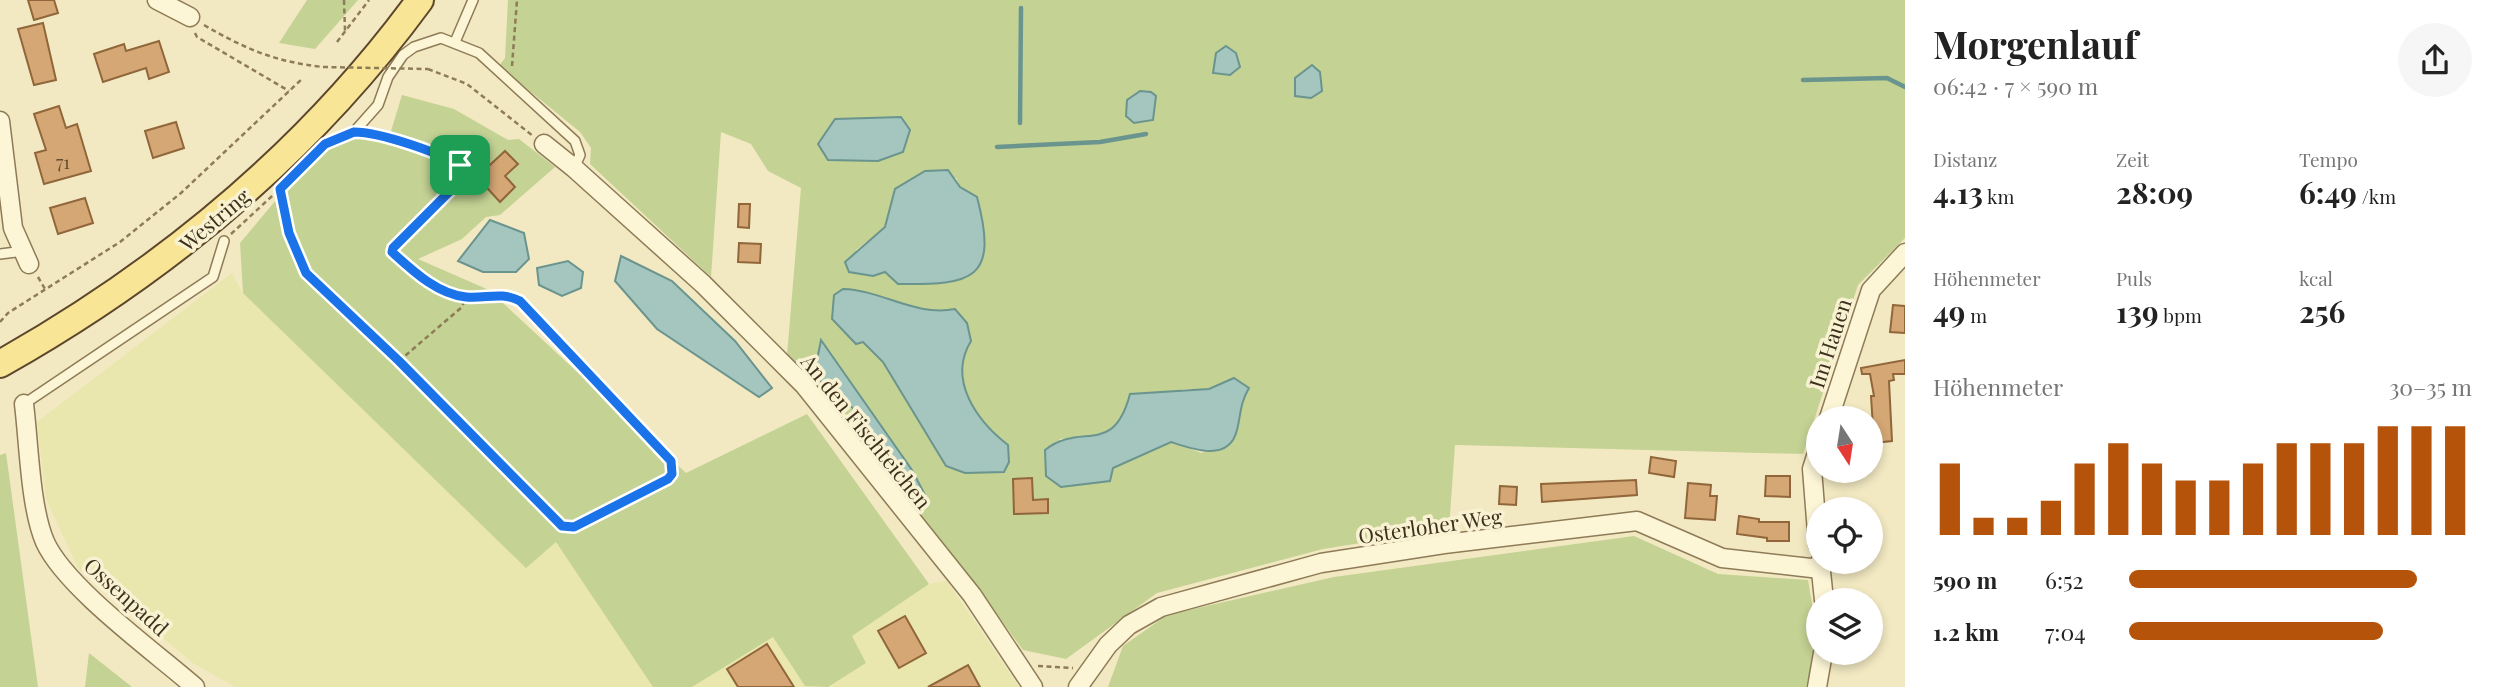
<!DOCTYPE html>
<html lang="de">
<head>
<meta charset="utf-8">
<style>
	:root { --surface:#fff; --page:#f6f6f6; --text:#222; --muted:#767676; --accent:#b45309 }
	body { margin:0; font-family:"Playfair Display",serif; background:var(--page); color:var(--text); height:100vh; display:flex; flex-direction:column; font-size:26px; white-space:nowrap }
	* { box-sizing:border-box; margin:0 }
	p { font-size:23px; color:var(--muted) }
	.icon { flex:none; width:38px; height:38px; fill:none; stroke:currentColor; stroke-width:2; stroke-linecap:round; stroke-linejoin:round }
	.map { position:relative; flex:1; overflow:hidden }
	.drawer { display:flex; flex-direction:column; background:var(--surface); width:595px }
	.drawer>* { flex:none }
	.needle { width:46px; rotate:168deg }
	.buttons { position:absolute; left:1806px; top:406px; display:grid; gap:14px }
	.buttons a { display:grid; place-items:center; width:77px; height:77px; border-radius:50%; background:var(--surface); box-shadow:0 4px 10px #0003; font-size:35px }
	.pin { position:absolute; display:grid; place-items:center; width:60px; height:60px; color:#fff; margin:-30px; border-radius:14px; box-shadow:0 4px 10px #0006 }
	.round { display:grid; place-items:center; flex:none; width:74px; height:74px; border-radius:37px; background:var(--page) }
	.overview { display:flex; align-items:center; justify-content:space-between; height:119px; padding:0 28px }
	h1 { font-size:38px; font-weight:700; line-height:52px }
	.figures { display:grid; grid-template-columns:repeat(3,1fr); gap:10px; height:119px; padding:7px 28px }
	.figures div { display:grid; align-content:center }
	.figures b { font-size:30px; font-weight:700 }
	.figures small { font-size:19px; font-weight:400 }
	.figures p { font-size:19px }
	.chart { height:196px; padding:14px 28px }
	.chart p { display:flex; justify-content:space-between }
	.chart svg { width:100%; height:126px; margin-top:7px; stroke:var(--accent); stroke-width:6 }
	ul { padding:0 28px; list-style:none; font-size:23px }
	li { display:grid; grid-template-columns:112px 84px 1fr; align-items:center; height:52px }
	li i { height:18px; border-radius:9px; background:var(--accent) }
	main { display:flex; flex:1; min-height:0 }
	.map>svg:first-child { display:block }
	.farmland { fill:#e9e6ae }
	.green { fill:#c4d294; fill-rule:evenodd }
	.water { fill:#a5c5bf; stroke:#6a948e; stroke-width:2 }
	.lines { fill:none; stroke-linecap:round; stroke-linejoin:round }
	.stream { stroke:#6a948e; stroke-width:4.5 }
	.building { fill:#d4a774; stroke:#90663a; stroke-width:2 }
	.lane-casing { stroke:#8e7b57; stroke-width:12 }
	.street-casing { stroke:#8e7b57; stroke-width:21 }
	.primary-casing { stroke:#5c472c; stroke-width:30 }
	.path { stroke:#8e7b57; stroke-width:2.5; stroke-dasharray:5 3.5; stroke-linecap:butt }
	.lane { stroke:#fcf5d6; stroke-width:9 }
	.street { stroke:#fcf5d6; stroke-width:18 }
	.primary { stroke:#f9e596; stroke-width:26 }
	.path-bridge { stroke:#8e7b57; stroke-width:2.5; stroke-dasharray:5 3.5; stroke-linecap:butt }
	.route-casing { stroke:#fff; stroke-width:14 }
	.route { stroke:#1a73e8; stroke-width:9 }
	.labels { text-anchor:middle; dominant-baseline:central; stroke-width:7; stroke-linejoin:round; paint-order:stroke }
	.number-label { font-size:18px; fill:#634e33 }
	.street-label { font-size:21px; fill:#3d301d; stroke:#f9f2d2 }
</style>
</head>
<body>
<main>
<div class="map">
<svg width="1905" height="687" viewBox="0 0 1905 687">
	<rect width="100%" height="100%" fill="#f2e9c2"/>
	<g class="farmland">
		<path d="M232,273L243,293L526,567L556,542L653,687H235L193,663L78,568L46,499L37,422Z"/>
		<path d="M947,581L1019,687H828L866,663L852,636L929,584Z"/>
		<path d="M773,636L805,686L815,687H692Z"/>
	</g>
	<g class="green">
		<path d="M307,0H358L315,49L279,43Z"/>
		<path d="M508,0H1905V238L1858,285L1803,454L1455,445L1449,529L1323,549L1157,593L1066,659L1023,650L967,574L911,513L787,355L801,188L768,171L751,144L721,132L711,277L590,164L591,148L580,132L499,66L505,58ZM956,178L960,187L898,284L856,250L885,227L895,189ZM843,289C882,290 915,317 955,309L967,323L971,341C947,380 977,421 1008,445L946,466L883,362L863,342ZM821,341L912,470L923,492L899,479L856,410ZM1234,378L1239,404L1236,434L1202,453L1171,442L1113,468L1109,481L1059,439L1100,436L1123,420L1183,389H1209Z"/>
		<path d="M402,95L454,109L508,140L519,139L555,167L500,215L486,217L462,239L418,259L489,290L686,473L807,414L929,584L852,636L866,663L828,687L805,686L773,637L692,687H653L556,542L526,568L243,293L240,243C263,217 310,154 339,141C356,134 371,137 388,141Z"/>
		<path d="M6,453L38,687H0V455Z"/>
		<path d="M1634,536L1718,574L1808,580L1818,639L1806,687H1108L1123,646L1167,615L1334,577Z"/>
		<path d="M89,653L132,687H85Z"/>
	</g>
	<g class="water">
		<path d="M1226,46L1236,53L1240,67L1230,75L1213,73L1216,53Z"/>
		<path d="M1312,65L1320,72L1322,91L1311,98L1295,96V78Z"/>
		<path d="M1140,91L1151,92L1156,96L1153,120L1134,123L1126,116L1127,100Z"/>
		<path d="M901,117L910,130L903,152L878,161L828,160L818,144L835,119Z"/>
		<path d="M948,170L960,187L977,197C999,280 973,285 898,284L885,272L873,276L849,272L845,262L885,227L895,189L925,171Z"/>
		<path d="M490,220L524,233L529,259L516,272H483L458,261Z"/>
		<path d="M621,256L672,281L735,341L772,388L759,397L657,329L615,281Z"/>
		<path d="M568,261L583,272L581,288L562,296L539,285L537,268Z"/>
		<path d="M843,289C882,290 915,317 955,309L967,323L971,341C947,380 977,421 1008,445L1009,462L1004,472L965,473L946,466L883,362L863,342L856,344L832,319L834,295Z"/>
		<path d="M821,340L912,470L924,493L899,479L856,410L838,399L814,375Z"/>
		<path d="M1234,378L1249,388C1240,403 1241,414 1237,430C1229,463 1192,449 1171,442L1113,468L1110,481L1061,487L1046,476L1045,450C1082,421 1113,458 1130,394L1209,389Z"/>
	</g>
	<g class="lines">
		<g class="stream">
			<path d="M1803,80L1887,78L1905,87"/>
			<path d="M1020,123L1021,8"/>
			<path d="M997,147L1100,142L1146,134"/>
		</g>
	</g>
	<g class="building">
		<path d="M28,0H54L58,13L34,20Z"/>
		<path d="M43,23L56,80L34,85L18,29Z"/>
		<path d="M159,41L169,72L149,79L146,68L103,82L94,54L124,44L126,51Z"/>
		<path d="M59,106L66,128L77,124L91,171L44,184L35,153L46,150L34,114Z"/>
		<path d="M176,122L184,148L153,158L145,131Z"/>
		<path d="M505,151L518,164L505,176L515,187L500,202L477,177Z"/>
		<path d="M85,198L93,223L58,234L50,208Z"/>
		<path d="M739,204H750L749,228L738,227Z"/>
		<path d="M739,243L761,244L760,263L738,262Z"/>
		<path d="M1893,305L1905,306V333L1890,332Z"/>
		<path d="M1905,360V374H1893L1894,380L1889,381L1892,441L1874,443L1871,396H1874L1870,374H1862L1861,368Z"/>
		<path d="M1651,457L1676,461L1674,477L1649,473Z"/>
		<path d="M1766,476H1790V497L1765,496Z"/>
		<path d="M1032,478L1033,500L1048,499V513L1014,514L1013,479Z"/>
		<path d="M1636,480L1637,495L1542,502L1541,484Z"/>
		<path d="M1688,483L1711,485L1710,496H1717L1715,520L1685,518Z"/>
		<path d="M1500,486L1517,487L1516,505L1499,504Z"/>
		<path d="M1739,516L1759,519V522H1789V541H1767V538L1737,534Z"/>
		<path d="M905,616L926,653L899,668L878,631Z"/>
		<path d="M767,644L794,687H738L727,669Z"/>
		<path d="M968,665L980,687H928Z"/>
	</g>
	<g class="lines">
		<defs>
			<g id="lane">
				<path d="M455,42L473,0"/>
				<path d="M354,132L378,105L388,77L403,55L414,47L441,38L479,53L575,141L580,155L574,168"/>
				<path d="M0,254L24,251"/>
				<path d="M24,404L213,277L224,241"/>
			</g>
			<g id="street">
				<path d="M157,0L190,17"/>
				<path d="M0,121L13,228L29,264"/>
				<path d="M544,144L574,168L703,284L804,385L972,595L1033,687"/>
				<path d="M24,404C29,444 30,507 45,542C66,588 155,652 195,687"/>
				<path d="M1829,418L1871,290L1905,253"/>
				<path d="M1818,450L1812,469L1818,545"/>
				<path d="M1820,562L1824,600"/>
				<path d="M1078,687L1108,645L1129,625L1161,607L1321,563L1444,544L1637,521L1722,558L1820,569"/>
				<path d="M1817,687L1823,653"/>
			</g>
			<path id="primary" d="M0,364C165,271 308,153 420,0"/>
		</defs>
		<use href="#lane" class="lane-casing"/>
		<use href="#street" class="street-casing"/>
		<use href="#primary" class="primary-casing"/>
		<g class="path">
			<path d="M344,0L345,31"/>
			<path d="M204,25C245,49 276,62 323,67"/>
			<path d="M195,33L197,37L289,91"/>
			<path d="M337,42L369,0"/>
			<path d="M512,66L517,0"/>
			<path d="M428,69L467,84L533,136"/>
			<path d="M327,142L343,134"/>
			<path d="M280,189L289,234L306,273L399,361L562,526L574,527L668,479L672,474L671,461L520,301C501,291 486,299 466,297C437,294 413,271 392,252V248L464,174L460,165L371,132"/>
			<path d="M231,234L283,186"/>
			<path d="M38,277L45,289"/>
			<path d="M0,322L8,313L120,242L181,193L303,78"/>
			<path d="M399,361L462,307L466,297"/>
			<path d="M1038,666L1073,668"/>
		</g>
		<use href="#lane" class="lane"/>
		<use href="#street" class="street"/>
		<use href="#primary" class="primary"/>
		<path class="path-bridge" d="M323,67L428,69"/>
	</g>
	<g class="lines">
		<defs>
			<path id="route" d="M354,132C378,132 445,153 463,169V178L393,248L392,252C413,271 437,294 466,297C486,299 501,291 520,301L671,461L672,474L668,479L574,527L562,526L399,361L306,273L289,233L280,189L325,144Z"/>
		</defs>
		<use href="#route" class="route-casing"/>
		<use href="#route" class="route"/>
	</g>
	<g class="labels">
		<g class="number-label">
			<text x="63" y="162">71</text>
		</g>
		<g class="street-label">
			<text transform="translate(214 219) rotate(-40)">Westring</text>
			<text transform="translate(1829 343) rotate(-72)">Im Hauen</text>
			<text transform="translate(867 431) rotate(51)">An den Fischteichen</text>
			<text transform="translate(1430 525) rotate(-8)">Osterloher Weg</text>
			<text transform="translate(127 596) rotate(42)">Ossenpadd</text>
		</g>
	</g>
</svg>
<div class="buttons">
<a><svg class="needle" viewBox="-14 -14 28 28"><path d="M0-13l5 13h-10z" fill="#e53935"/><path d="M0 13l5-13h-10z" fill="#767676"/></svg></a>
<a><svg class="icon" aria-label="locate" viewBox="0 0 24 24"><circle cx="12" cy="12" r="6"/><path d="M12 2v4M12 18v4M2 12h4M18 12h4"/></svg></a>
<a><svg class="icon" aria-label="layers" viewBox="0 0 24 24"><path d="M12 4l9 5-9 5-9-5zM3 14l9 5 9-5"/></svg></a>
</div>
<div class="pin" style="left:460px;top:165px;background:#1e9e55"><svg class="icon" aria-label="arrive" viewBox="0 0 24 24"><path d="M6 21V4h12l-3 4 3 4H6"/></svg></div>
</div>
<section class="drawer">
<div class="overview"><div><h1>Morgenlauf</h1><p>06:42 · 7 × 590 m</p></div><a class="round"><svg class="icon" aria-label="share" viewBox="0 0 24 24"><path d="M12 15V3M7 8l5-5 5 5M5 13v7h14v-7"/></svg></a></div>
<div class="figures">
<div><p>Distanz</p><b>4.13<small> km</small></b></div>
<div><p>Zeit</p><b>28:09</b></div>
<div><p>Tempo</p><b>6:49<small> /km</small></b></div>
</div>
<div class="figures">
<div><p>Höhenmeter</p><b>49<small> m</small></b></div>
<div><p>Puls</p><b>139<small> bpm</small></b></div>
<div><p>kcal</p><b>256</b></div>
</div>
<div class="chart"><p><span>Höhenmeter</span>30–35 m</p>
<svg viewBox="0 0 160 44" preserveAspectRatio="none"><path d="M5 44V19M15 44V38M25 44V38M35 44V32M45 44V19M55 44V12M65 44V19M75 44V25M85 44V25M95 44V19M105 44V12M115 44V12M125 44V12M135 44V6M145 44V6M155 44V6"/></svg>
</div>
<ul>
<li><b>590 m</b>6:52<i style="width:84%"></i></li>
<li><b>1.2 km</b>7:04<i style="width:74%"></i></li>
</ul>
</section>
</main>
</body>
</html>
